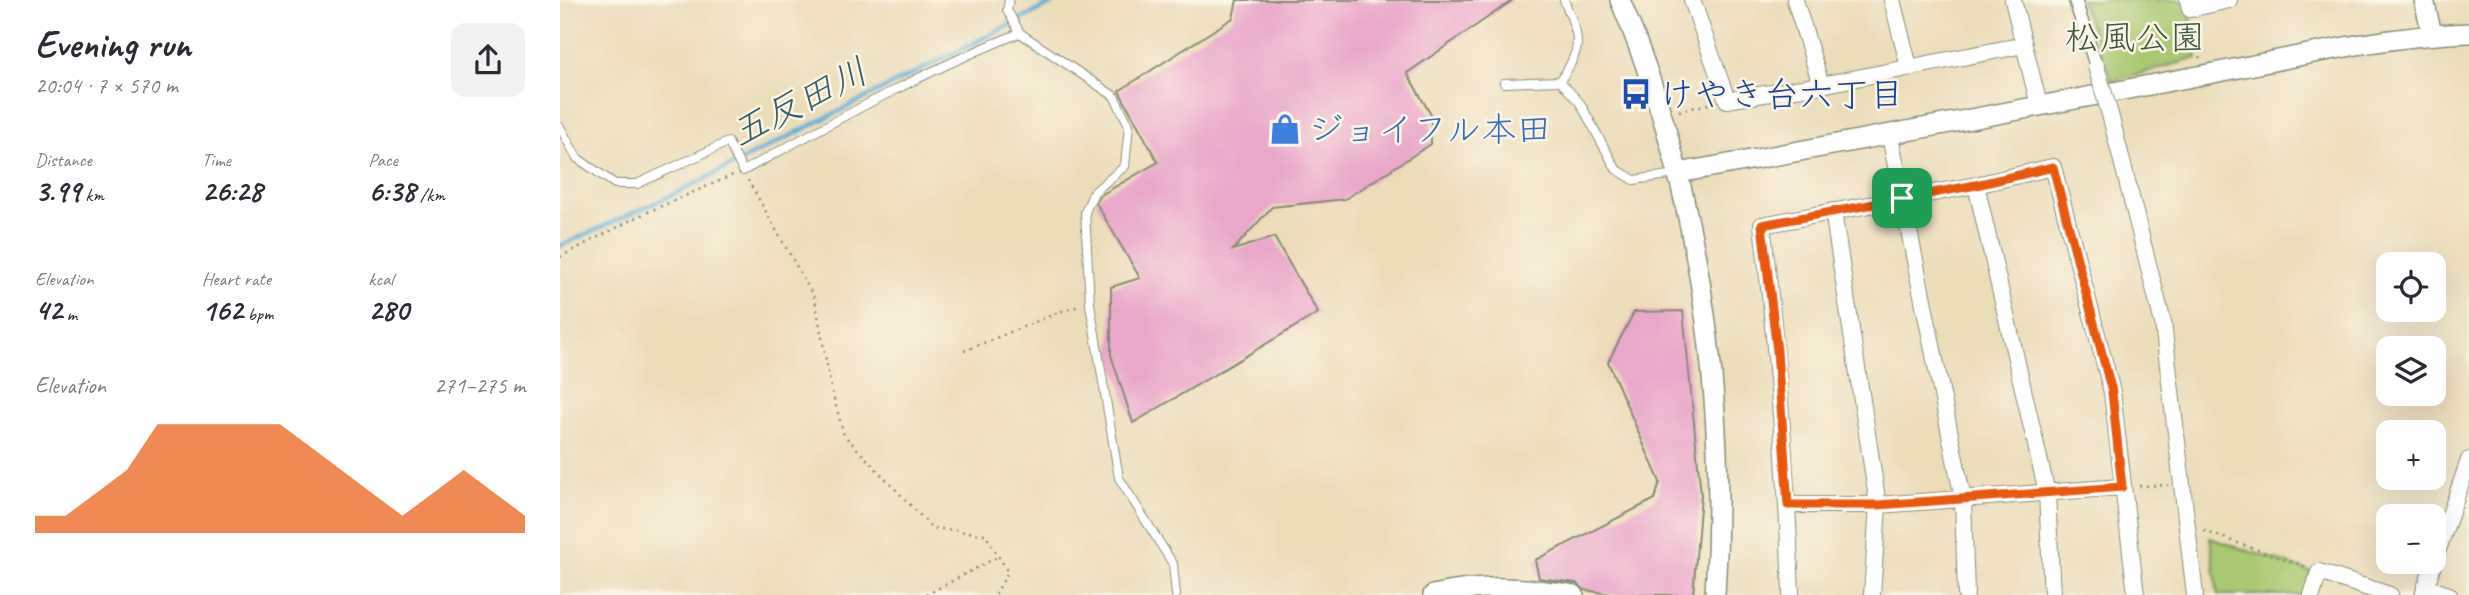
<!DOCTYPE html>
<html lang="en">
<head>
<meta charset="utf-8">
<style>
	:root { --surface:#fff; --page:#f2f2f3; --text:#2b2b33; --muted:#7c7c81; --accent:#ea580c }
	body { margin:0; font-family:Caveat,"Klee One",sans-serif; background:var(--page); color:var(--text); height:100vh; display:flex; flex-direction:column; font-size:26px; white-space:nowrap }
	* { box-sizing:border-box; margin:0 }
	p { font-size:23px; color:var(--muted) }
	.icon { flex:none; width:38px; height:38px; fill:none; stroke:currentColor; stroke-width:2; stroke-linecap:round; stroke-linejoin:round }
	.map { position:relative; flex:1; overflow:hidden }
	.sheet { display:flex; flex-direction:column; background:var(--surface); width:560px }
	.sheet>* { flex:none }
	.tools { position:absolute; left:1816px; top:252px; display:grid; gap:14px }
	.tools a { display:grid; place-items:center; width:70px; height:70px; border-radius:14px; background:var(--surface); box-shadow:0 7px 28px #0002; font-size:35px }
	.pin { position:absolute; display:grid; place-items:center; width:60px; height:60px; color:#fff; margin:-30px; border-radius:14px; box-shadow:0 4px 10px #0006 }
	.round { display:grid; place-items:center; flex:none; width:74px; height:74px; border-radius:14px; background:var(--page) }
	.head { display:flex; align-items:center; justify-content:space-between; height:119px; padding:0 35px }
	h1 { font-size:38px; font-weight:600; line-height:52px }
	.figures { display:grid; grid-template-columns:repeat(3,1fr); gap:10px; height:119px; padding:7px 35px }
	.figures div { display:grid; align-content:center }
	.figures b { font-size:30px; font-weight:600 }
	.figures small { font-size:19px; font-weight:400 }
	.figures p { font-size:19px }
	.chart { height:196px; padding:14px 35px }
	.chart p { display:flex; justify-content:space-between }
	.chart svg { width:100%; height:126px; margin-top:7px; fill:var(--accent); opacity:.7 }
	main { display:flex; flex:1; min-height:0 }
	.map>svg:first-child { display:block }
	.green { fill:#a7c76f; stroke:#638252; stroke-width:2 }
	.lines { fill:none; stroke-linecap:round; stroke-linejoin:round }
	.stream { stroke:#58add5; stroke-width:4.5 }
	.building { fill:#e9a7ca }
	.service-casing { stroke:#868d76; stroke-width:10 }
	.pedestrian-casing { stroke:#868d76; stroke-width:15 }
	.minor-casing { stroke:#868d76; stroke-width:18 }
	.tertiary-casing { stroke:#868d76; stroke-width:22 }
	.path { stroke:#868d76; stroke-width:2.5; stroke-dasharray:2 5; stroke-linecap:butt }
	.service { stroke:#fff; stroke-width:8 }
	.pedestrian { stroke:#fff; stroke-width:12 }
	.minor { stroke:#fff; stroke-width:16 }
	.tertiary { stroke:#fff; stroke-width:19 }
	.minor-bridge-casing { stroke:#868d76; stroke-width:18; stroke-linecap:butt }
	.minor-bridge { stroke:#fff; stroke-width:16 }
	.route-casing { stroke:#fff; stroke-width:14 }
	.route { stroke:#ea580c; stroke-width:9 }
	.labels { text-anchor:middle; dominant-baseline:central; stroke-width:5; stroke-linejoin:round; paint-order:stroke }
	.park-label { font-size:35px; fill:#3a5940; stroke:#fcf5e5 }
	.transit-label { font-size:35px; fill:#164399; stroke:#fcf5e5; text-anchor:start }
	.shop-label { font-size:35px; fill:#366cbe; stroke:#fcf5e5; text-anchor:start }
	.water-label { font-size:37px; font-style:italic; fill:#305f64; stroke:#fcf5e5 }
</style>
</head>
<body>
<main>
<section class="sheet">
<div class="head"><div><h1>Evening run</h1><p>20:04 · 7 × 570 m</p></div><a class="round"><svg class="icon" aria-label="share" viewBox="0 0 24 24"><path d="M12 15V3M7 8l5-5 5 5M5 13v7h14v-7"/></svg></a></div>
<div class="figures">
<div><p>Distance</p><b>3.99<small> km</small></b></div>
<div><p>Time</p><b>26:28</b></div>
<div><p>Pace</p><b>6:38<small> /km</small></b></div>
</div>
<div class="figures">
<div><p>Elevation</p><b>42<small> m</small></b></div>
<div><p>Heart rate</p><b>162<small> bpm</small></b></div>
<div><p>kcal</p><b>280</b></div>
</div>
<div class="chart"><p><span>Elevation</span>271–275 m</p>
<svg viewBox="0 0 160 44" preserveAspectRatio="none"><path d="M0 44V38L10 38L20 30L30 22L40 6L50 6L60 6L70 6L80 6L90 14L100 22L110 30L120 38L130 30L140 22L150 30L160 38V44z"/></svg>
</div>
</section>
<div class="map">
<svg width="1909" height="595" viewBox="0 0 1909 595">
	<rect width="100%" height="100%" fill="#fcf5e5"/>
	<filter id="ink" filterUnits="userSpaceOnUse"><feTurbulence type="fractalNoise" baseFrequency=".0143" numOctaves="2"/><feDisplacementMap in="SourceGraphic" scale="14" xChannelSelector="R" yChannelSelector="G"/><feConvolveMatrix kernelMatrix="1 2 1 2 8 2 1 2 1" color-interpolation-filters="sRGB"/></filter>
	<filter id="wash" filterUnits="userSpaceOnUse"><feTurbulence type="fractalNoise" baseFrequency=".00686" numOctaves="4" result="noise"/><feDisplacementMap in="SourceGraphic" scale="28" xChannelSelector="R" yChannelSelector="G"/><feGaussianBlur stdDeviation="1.57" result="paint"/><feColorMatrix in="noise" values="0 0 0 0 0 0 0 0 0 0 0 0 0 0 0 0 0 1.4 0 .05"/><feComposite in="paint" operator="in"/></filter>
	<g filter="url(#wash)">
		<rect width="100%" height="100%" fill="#ecddb9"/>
		<g class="green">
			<path d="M1520,0H1628L1637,58L1552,81Z"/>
			<path d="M1650,538L1752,572L1744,595H1658Z"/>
		</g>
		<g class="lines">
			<path class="stream" d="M0,246L121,191L499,0"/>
		</g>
		<g id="blocks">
			<g class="building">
				<path d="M677,0H953L847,73L871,115V144L785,199L712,207L673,250L714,237L758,313L573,423L551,355V287L580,278L536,203L541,195L598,162L559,91L673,18Z"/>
				<path d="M1123,311L1141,495L1133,595H1056L1025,590L1016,583L979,578L975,560L1095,499L1100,482L1048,362L1074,312Z"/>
			</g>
		</g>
	</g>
	<g filter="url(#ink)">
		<use href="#blocks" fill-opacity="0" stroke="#868d76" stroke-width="2"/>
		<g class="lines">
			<defs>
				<g id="service">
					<path d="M460,33L554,96L569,125L565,166L534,192L525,212L530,304L559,478L613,564L616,595"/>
					<path d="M1000,81C1025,45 1019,38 1004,0"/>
					<path d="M944,83L1000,81L1020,103L1056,169L1074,180L1116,174"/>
					<path d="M0,127L17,158L55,184H77L168,142L183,171C273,122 364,71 460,33L447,10L449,0"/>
				</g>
				<path id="pedestrian" d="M1515,0L1536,66"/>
				<g id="minor">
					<path d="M1132,0L1167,100L1261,85L1464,45L1479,105"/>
					<path d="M1235,0L1261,85"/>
					<path d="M1332,0L1349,67"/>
					<path d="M1453,0L1464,45"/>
					<path d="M1628,0L1630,9L1669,0"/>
					<path d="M1551,118L1603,323L1635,595"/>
					<path d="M1330,136L1403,499L1406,595"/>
					<path d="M1416,185L1487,493L1492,595"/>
					<path d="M1273,211L1318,505L1312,595"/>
					<path d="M1228,505H1318L1562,487"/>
					<path d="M1874,561L1909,460"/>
					<path d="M1865,587L1889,595"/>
					<path d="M1231,595C1227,471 1217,348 1202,225L1416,185L1493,167L1552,392L1576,595"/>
					<path d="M1752,595L1759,572L1830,595"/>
					<path d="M1863,595L1874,562"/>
				</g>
				<g id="tertiary">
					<path d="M1060,0C1138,183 1168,397 1155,595"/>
					<path d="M1864,0L1872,34"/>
					<path d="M1118,173C1288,143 1457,110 1627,78C1721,61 1814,36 1909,33"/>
					<path d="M873,595C923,584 964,587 1014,595"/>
				</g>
			</defs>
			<use href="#service" class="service-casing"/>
			<use href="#pedestrian" class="pedestrian-casing"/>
			<use href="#minor" class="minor-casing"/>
			<use href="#tertiary" class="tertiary-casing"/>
			<g class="path">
				<path d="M1632,22L1640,60"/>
				<path d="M1119,111L1153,103"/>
				<path d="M188,180L255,299L271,388L284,435L372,528L425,534L448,572L435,595"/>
				<path d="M0,257L81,215L173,175"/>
				<path d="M404,351L502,311L520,306"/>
				<path d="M1579,486L1608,485"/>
				<path d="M1644,531L1746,567"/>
				<path d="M366,595L439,556"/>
			</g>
			<use href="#service" class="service"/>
			<use href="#pedestrian" class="pedestrian"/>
			<use href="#minor" class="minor"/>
			<use href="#tertiary" class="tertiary"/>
			<defs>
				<path id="minor-bridge" d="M1536,66L1551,118"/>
			</defs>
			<use href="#minor-bridge" class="minor-bridge-casing"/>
			<use href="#minor-bridge" class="minor-bridge"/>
		</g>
	</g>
	<g class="lines" filter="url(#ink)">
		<defs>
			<path id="route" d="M1493,167L1552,392L1562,487L1318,505H1228L1217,351L1202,225L1416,185Z"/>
		</defs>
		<use href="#route" class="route-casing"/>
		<use href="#route" class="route"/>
	</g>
	<defs>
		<symbol id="bus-bare" viewBox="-9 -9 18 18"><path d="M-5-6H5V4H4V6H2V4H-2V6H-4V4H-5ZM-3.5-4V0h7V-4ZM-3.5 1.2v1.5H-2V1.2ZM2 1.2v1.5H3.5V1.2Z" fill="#1a4fb4" stroke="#fcf5e5" stroke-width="2.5" paint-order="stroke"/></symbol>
		<symbol id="shop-bare" viewBox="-9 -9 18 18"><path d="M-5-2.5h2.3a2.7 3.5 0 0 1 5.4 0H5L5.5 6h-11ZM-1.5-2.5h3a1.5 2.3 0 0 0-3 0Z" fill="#3f7fe0" stroke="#fcf5e5" stroke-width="2.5" paint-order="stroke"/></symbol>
	</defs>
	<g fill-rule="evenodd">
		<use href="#bus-bare" x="1054" y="72" width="44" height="44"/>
		<use href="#shop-bare" x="703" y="107" width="44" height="44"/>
	</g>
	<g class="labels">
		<g class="park-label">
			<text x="1575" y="37">松風公園</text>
		</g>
		<g class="transit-label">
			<text x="1099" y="94">けやき台六丁目</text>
		</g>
		<g class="shop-label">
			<text x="748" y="129">ジョイフル本田</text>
		</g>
		<g class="water-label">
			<text transform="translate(239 102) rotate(-27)">五反田川</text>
		</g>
	</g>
</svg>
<div class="tools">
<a><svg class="icon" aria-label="locate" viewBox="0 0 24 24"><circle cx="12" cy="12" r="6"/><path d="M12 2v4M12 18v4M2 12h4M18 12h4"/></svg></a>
<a><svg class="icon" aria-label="layers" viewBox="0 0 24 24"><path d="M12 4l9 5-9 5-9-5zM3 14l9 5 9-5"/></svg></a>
<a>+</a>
<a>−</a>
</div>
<div class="pin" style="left:1342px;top:198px;background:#1e9e55"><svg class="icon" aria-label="arrive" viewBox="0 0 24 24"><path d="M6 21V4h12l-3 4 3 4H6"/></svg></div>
</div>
</main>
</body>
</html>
